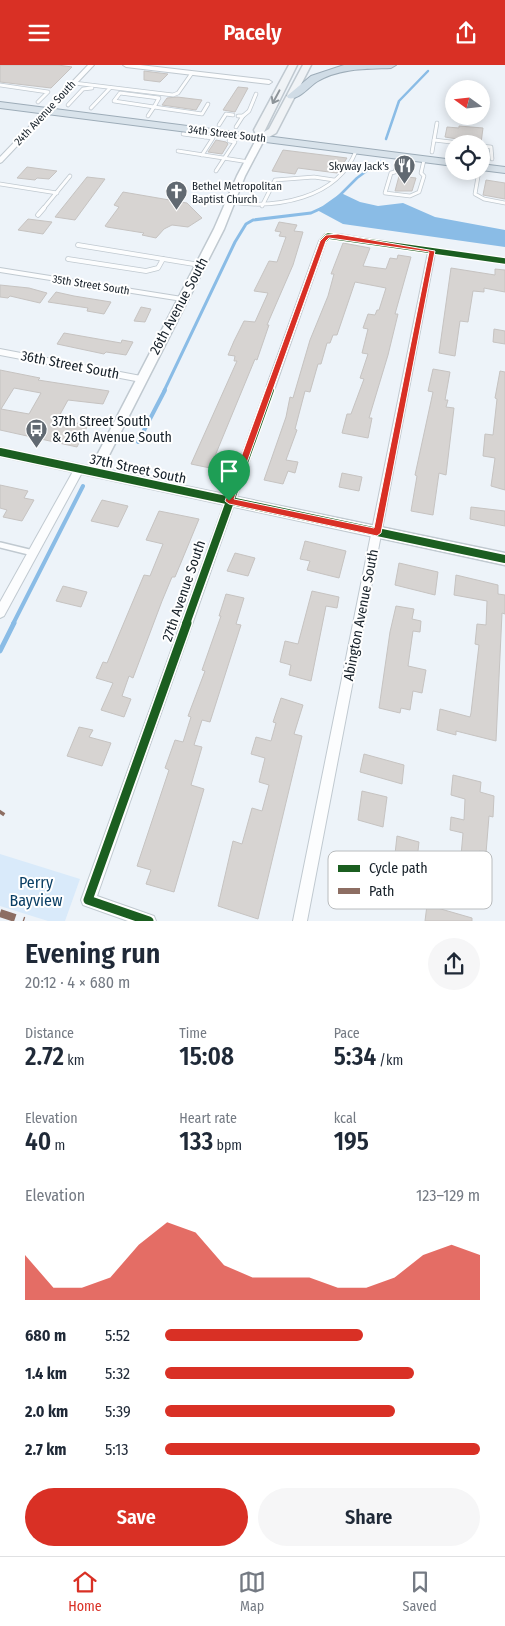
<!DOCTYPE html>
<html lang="en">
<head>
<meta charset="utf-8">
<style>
	:root { --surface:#fff; --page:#f6f6f7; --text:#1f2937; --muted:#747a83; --line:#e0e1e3; --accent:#d93025 }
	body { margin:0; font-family:"Fira Sans Condensed",sans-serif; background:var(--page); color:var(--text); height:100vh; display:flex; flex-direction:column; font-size:19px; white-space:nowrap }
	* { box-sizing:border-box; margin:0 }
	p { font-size:16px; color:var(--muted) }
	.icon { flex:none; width:28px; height:28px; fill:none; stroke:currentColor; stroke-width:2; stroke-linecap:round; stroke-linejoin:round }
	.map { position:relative; height:856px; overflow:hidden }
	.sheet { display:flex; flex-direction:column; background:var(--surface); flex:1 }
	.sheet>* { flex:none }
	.needle { width:32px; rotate:285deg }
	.tools { position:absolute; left:445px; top:15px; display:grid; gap:10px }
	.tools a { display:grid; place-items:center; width:45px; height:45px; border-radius:50%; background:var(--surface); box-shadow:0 2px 12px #0003; font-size:25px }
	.pin { position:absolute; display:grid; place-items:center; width:42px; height:42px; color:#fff; margin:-51px -21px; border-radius:50% 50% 50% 0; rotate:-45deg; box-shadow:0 0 5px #0007 }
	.pin .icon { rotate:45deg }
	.round { display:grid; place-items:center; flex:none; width:52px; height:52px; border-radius:26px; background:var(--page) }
	.head { display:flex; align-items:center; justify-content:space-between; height:85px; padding:0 25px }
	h1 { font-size:28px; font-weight:600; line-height:38px }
	.figures { display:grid; grid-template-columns:repeat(3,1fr); gap:8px; height:85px; padding:5px 25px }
	.figures div { display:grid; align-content:center }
	.figures b { font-size:25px; font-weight:600 }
	.figures small { font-size:14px; font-weight:400 }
	.figures p { font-size:14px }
	.chart { height:140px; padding:10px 25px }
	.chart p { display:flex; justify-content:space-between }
	.chart svg { width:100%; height:90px; margin-top:5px; fill:var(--accent); opacity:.7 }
	.cta { display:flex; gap:10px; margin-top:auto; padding:10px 25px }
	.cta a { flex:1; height:58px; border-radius:30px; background:var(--accent); color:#fff; font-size:20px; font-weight:600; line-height:58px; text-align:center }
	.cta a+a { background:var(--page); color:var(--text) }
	ul { padding:0 25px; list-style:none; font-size:16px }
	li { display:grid; grid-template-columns:80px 60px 1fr; align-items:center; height:38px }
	li i { height:12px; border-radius:6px; background:var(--accent) }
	header { display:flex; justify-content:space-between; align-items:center; height:65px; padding:0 25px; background:var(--accent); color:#fff; font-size:22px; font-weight:600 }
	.menu { display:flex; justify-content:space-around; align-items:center; height:70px; border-top:1px solid var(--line); background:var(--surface); font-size:14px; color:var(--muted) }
	.menu a { display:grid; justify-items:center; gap:2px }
	.menu .on { color:var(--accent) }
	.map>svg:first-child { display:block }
	.green { fill:#d9eafa }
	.water { fill:#8abce6 }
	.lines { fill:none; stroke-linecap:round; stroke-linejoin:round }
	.stream-far3 { stroke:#8abce6; stroke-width:2.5 }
	.stream-far2 { stroke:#8abce6; stroke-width:3 }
	.stream-far1 { stroke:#8abce6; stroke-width:4 }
	.stream { stroke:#8abce6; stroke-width:5 }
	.building { fill:#d7d4d2; stroke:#c6c3c1; fill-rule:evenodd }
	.service-far2-casing { stroke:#c0c9d0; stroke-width:4.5 }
	.service-far1-casing { stroke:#c0c9d0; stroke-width:5.5 }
	.service-casing { stroke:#c0c9d0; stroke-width:8 }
	.minor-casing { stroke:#c0c9d0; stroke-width:2 }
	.tertiary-casing { stroke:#c0c9d0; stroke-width:3 }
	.secondary-casing { stroke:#c0c9d0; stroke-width:3 }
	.trunk-casing { stroke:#9dacb8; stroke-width:2 }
	.motorway-casing { stroke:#9dacb8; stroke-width:2 }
	.service-far2 { stroke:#fcfdfe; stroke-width:3 }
	.service-far1 { stroke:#fcfdfe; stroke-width:4 }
	.service { stroke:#fcfdfe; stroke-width:5 }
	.minor { fill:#fcfdfe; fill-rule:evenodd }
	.tertiary { fill:#fcfdfe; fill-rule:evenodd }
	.secondary { fill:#f0f3f6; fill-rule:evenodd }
	.trunk { fill:#d9e3eb; fill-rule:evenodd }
	.motorway { fill:#d0dce6; fill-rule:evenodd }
	.quiet { stroke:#8d6e63; stroke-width:8; stroke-dasharray:16 8; stroke-linecap:butt }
	.cycleway-far2-casing { stroke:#fff; stroke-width:8 }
	.cycleway-far1-casing { stroke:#fff; stroke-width:11 }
	.cycleway-casing { stroke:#fff; stroke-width:12 }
	.cycleway-far2 { stroke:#1b5e20; stroke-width:5.5 }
	.cycleway-far1 { stroke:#1b5e20; stroke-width:8 }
	.cycleway { stroke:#1b5e20; stroke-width:9 }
	.oneway { stroke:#8d9499 }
	.route { fill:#d93025; stroke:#fff; fill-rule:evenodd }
	.labels { text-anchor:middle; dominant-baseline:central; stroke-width:4; stroke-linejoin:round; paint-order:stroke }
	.far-street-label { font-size:11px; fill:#151f28; stroke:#fff }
	.far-poi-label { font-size:11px; fill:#151f28; stroke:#fff; text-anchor:end }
	.street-label { font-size:14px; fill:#151f28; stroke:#fff }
	.poi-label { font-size:14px; fill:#151f28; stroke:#fff; text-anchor:start }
	.near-park-label { font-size:16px; fill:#0a3f65; stroke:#fff }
	.key { fill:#fff; stroke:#b9bcbe; stroke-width:1 }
	.key-label { font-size:14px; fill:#151f28 }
</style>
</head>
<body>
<header><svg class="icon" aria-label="menu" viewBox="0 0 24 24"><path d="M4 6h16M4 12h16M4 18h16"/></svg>Pacely<svg class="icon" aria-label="share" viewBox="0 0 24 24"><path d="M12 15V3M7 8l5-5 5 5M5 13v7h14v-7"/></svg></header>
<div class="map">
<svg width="505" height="856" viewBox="0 0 505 856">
	<rect width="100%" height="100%" fill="#edf3f9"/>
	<path class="green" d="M0,789L80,814L65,856H48L0,841Z"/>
	<path class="water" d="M341,128L360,137L378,141L403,138L435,152L505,165V182L343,159L317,145Z"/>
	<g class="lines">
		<g class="stream-far3">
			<path d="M386,74L399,36L428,6"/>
			<path d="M338,132L357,113L380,96"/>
			<path d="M320,144L322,143"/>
		</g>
		<path class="stream-far2" d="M164,326L235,177L246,159L253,155L311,148L322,143"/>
		<g class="stream-far1">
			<path d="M138,377L165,325"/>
			<path d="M13,559L83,421"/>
		</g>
		<path class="stream" d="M0,586L14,558"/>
	</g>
	<g class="building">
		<path d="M0,0H58L72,2L51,23L0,17Z"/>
		<path d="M144,6L168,9L160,17L144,15Z"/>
		<path d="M238,22L248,23L235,47L223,45Z"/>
		<path d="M177,32L202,35L196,45L162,40L167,33Z"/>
		<path d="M459,61L483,63L481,78L445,72L447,62L459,63Z"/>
		<path d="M216,75L226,77L228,79L222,89L208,87Z"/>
		<path d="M283,85L347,93L337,108L298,103L295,109L272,106Z"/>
		<path d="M27,102L57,106L49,114L37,113L35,115L17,113Z"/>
		<path d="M399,111L416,113L412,126H395Z"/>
		<path d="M87,112L105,114L75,155L55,152Z"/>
		<path d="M486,115L505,118V134L483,130Z"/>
		<path d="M123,127L187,138L202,153L188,162L172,160L164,164L156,173L142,170L144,168L107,162L105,161L119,142L114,140Z"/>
		<path d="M28,154L52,157L43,169L18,165Z"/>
		<path d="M279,157L297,160L294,166L303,167L293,200L267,260H269L257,295L255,294L210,403L191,399L237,296H234L235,291L228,290L234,276L244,256L255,257L268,228L254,226L269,196L277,197L286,172L279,171L281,167L275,166Z"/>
		<path d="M343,178L370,183L363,201L386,204L390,193L397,194L398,190L411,192L395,249H398L388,290L369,353H372L368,373L342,368L347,349H351L364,314L360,313L368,289L362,288L368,264L363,263L368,249L375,250L377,245H379L386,223L355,217L337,270H333L330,278H327L321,299H318L310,327L305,326L295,364L297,365L286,395L298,397L295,408L288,406L283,419L264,415L286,352L290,332L293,333L310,275L328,231L334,209H331Z"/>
		<path d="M451,203L495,210V204L505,205V227L484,223V227L473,226L468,257L460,256L455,291L439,288Z"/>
		<path d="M0,220L29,223L47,228L40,238L10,231L8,233L0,232Z"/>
		<path d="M56,227L74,231L111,237L104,249L87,246L88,243L48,237Z"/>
		<path d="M141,242L151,244L145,257L134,256Z"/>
		<path d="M494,264L505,266V279L493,277Z"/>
		<path d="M64,268L121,278L122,275L133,277L126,290L106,287L104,289L57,279Z"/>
		<path d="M433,304L450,307L445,335H448L446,342L454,343L446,410L439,408L433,450L411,446L417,411L415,410L433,327L428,326Z"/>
		<path d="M0,305L40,313L38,315L109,326L103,339L68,335L57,355L88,360L77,382L0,365ZM14,323L41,328L29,349L1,344Z"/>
		<path d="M500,306L505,307V425L491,421L495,393L483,391L485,369L493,370L497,334L495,333Z"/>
		<path d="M342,408L362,412L359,426L339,422Z"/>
		<path d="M0,420L28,426L24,433L34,435L22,456L3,452L7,445L0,443Z"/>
		<path d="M102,435L128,441L118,462L91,456Z"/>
		<path d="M471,442L505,446V461L470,454Z"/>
		<path d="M159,446L199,454L175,512H172L162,536L133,613L129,611L122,631L131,634L124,652L101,645L113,618L96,613L103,597L107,598L144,510L150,511L163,479L146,475Z"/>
		<path d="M305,476L346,486L339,513L307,505L310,496L300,494Z"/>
		<path d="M235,488L255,493L248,511L227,506Z"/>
		<path d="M399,498L438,507L435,530L395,520Z"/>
		<path d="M456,510L498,520V529L505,530V549L502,548L496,676L456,666V670L437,665L440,644L470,652L471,648L479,580L475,579L477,559L486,560L487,536L454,530Z"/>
		<path d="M63,521L87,527L81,542L56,536Z"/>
		<path d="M312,526L339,532L337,543L326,541L311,616L289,610L291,600L280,597L285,576L298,579Z"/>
		<path d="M226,529L244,533L236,559L241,560L210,657L202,655L194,680L202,682L191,720L204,724L174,827L146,819L151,805L137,801L169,705L165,703L175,675L183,677L191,652L188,651L205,606L202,605L221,551H219Z"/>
		<path d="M396,541L414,544L412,554L421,556L420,567L413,566L408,601L426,605L422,628L413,626L410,645L401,643L400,648L379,643L390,567Z"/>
		<path d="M281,633L303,640L294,669L302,671L258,854L218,841L233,776L242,779L252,743L262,746L269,720L259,717L265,693L251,689L256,672L271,676L276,658L273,657Z"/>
		<path d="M79,662L93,665L89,672L111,678L102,701L67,691Z"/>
		<path d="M364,689L404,700L402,719L360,707Z"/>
		<path d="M453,710L481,717L480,727L494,731L493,752L489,751L486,788L479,786L476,831L454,824L457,790L461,791L463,768L450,765L451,752L464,755L465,734L451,730Z"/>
		<path d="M362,726L387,732L383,762L358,755Z"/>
		<path d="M397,771L419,777L415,813L393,807Z"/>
		<path d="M427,840L472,853V856H425Z"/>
	</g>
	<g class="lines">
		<defs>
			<g id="service-far2">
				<path d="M74,18L173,30L178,28L192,8"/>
				<path d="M0,20L48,27L38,37"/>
				<path d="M120,28L159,33L154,42L114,36Z"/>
				<path d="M68,40L83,24L92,23"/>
				<path d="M154,42L202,49L208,39"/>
				<path d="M91,43L110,23"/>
				<path d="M148,51L154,42"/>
				<path d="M243,51L249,46L256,29"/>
				<path d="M219,60L226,49L233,50"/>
				<path d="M236,62L243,51H238"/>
				<path d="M183,69L205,72"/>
				<path d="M434,75L437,58"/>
				<path d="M481,81L491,82L492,94"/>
				<path d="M178,86L249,97"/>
				<path d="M432,87L434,75L468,79"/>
				<path d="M202,90L213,73L205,72L208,67"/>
				<path d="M399,91L395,107L391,108L385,128L410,131L419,127L424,111L421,108L424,95"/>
				<path d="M216,106L235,77L229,76L232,70"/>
				<path d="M479,106L475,129L484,134L505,138"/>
				<path d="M0,119L57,128"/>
				<path d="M230,137C276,144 337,134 356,86"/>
				<path d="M262,141L275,115L314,112L334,115"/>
				<path d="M43,144L70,111"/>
			</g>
			<g id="service-far1">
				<path d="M38,150L44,143"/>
				<path d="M78,180L200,200"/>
				<path d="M68,194L146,206L158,203L163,194"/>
			</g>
			<path id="service" d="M0,480L33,488"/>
			<g id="minor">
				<path d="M88,0H94L2,97L0,98V92Z"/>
				<path d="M123,0H140L269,15L272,17L269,19L126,2Z"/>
				<path d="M325,169H338L505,194V198L435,188L307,856H293L428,187L338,173H330L326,177L97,831L154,851L156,856H128L83,840L81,835L319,176Z"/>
				<path d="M0,203L182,232L186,234L182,236L0,207Z"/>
				<path d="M0,284L141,311L145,314L141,317L0,290Z"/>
				<path d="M79,400L84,404L4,551L0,553V537L76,401Z"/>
			</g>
			<path id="tertiary" d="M258,71L265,73L245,111L224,164L102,404L505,488V500L0,391V383L91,402L214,164L237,111Z"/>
			<path id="secondary" d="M289,0H297L264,67L269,64L303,0H311L276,68L264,75H258L254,65Z"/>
			<g id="trunk">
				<path d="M0,37L454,95V101L0,43Z"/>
				<path d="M481,99L505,102V108L481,105Z"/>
			</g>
			<path id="motorway" d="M344,0H396L391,3C366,4 340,3 318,16C309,21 299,36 288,33L287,31L311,11Z"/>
		</defs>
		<use href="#service-far2" class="service-far2-casing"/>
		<use href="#service-far1" class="service-far1-casing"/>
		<use href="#service" class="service-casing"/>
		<use href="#minor" class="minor-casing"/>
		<use href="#tertiary" class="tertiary-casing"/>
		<use href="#secondary" class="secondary-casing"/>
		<use href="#trunk" class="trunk-casing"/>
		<use href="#motorway" class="motorway-casing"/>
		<use href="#service-far2" class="service-far2"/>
		<use href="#service-far1" class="service-far1"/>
		<use href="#service" class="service"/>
		<use href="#minor" class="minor"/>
		<use href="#tertiary" class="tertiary"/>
		<use href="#secondary" class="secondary"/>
		<use href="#trunk" class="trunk"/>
		<use href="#motorway" class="motorway"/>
		<g class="quiet">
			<path d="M0,749L2,746"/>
			<path d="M0,848L24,856"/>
		</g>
		<defs>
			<path id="cycleway-far2" d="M269,326L323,176L328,171L505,196"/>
			<g id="cycleway-far1">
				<path d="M0,387L505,494"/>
				<path d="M186,559L270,325"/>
			</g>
			<path id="cycleway" d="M149,856L88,835L187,558"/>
		</defs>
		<use href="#cycleway-far2" class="cycleway-far2-casing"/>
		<use href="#cycleway-far1" class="cycleway-far1-casing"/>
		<use href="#cycleway" class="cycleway-casing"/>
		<use href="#cycleway-far2" class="cycleway-far2"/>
		<use href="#cycleway-far1" class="cycleway-far1"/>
		<use href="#cycleway" class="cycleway"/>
	</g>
	<defs><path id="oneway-shaft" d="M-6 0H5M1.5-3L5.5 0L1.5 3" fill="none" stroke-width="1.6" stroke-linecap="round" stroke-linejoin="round" transform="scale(1.25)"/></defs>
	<use class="oneway" href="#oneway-shaft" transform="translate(276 32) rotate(118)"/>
	<path class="route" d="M338,169L435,186L381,468L377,471L229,439L225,436L320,176L326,170ZM329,173L429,187L374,463L234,434L326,176Z"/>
	<defs>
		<symbol id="restaurant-pin" viewBox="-11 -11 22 30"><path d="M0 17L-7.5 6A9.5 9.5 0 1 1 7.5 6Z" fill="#616971" stroke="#fff"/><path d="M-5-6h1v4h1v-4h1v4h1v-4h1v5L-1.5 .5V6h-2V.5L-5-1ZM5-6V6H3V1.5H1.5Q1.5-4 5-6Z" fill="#fff"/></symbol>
		<symbol id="church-pin" viewBox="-11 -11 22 30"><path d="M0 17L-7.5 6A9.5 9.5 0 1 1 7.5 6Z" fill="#616971" stroke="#fff"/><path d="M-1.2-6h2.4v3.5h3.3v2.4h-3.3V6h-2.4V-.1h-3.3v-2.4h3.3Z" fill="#fff"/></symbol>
		<symbol id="bus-pin" viewBox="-11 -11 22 30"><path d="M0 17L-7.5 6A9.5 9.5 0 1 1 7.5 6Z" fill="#616971" stroke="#fff"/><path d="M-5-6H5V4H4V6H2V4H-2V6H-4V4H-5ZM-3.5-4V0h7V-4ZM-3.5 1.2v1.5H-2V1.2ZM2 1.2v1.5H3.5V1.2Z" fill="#fff"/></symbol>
	</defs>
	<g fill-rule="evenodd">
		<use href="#restaurant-pin" x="392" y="88" width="25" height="34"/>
		<use href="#church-pin" x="164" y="114" width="25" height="34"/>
		<use href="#bus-pin" x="24" y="352" width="25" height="34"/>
	</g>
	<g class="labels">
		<g class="far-street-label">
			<text transform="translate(45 48) rotate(-47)">24th Avenue South</text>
			<text transform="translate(227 69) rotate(7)">34th Street South</text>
			<text transform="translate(91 220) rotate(9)">35th Street South</text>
		</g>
		<g class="far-poi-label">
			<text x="389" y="101">Skyway Jack's</text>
			<text x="192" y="121" text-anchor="start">Bethel Metropolitan<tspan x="192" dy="13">Baptist Church</tspan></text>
		</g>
		<g class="street-label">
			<text transform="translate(179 241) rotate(-62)">26th Avenue South</text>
			<text transform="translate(70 300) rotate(11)">36th Street South</text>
			<text transform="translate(138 404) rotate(12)">37th Street South</text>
			<text transform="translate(184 526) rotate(-71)">27th Avenue South</text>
			<text transform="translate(361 550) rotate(-79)">Abington Avenue South</text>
		</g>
		<g class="poi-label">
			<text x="52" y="356">37th Street South<tspan x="52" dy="16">&amp; 26th Avenue South</tspan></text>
		</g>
		<g class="near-park-label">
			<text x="36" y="817">Perry<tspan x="36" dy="18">Bayview</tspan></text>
		</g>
	</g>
	<rect x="328" y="786" width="164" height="58" rx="8" class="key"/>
	<rect x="338" y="800" width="22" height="7" fill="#1b5e20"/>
	<rect x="338" y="823" width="22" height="6" fill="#8d6e63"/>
	<g class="key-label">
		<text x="369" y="808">Cycle path</text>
		<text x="369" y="831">Path</text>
	</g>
</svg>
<div class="tools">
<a><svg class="needle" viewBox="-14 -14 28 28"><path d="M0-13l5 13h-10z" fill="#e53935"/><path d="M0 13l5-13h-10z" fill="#747a83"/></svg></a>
<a><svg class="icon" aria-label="locate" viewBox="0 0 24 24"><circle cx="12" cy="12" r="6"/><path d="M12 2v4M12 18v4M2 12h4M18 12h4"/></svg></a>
</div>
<div class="pin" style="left:229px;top:436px;background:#1e9e55"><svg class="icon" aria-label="arrive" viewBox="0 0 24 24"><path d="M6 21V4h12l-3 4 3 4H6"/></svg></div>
</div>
<section class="sheet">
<div class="head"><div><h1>Evening run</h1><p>20:12 · 4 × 680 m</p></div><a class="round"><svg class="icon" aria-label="share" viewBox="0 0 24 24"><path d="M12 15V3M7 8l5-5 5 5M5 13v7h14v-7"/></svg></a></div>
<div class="figures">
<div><p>Distance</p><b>2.72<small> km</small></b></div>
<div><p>Time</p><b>15:08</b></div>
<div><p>Pace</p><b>5:34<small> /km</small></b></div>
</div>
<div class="figures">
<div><p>Elevation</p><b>40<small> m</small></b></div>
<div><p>Heart rate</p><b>133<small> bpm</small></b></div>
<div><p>kcal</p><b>195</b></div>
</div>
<div class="chart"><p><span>Elevation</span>123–129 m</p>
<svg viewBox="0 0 160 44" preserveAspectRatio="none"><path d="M0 44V22L10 38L20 38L30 33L40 17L50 6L60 11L70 27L80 33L90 33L100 33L110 38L120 38L130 33L140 22L150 17L160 22V44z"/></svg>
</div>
<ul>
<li><b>680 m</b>5:52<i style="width:63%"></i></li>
<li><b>1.4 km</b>5:32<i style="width:79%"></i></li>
<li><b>2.0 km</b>5:39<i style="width:73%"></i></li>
<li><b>2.7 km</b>5:13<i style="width:100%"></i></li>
</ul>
<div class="cta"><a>Save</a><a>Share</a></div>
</section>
<nav class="menu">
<a class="on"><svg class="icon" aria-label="home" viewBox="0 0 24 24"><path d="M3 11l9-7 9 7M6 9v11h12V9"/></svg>Home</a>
<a><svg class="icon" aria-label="map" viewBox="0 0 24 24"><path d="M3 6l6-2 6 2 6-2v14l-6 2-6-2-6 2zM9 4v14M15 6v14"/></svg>Map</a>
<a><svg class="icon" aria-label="saved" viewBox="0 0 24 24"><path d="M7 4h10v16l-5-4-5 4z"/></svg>Saved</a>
</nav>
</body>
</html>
